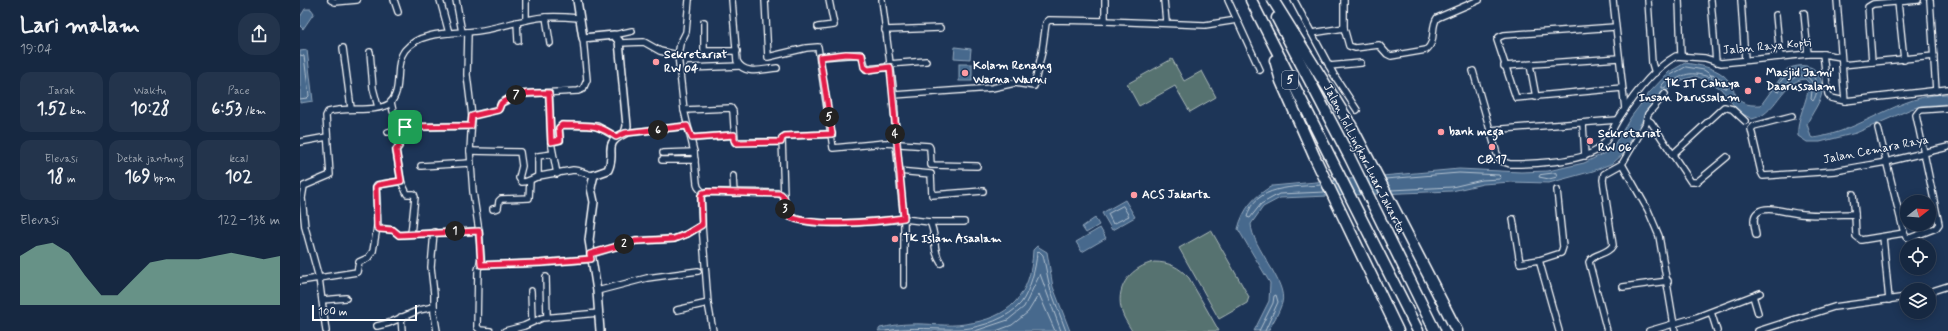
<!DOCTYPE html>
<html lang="id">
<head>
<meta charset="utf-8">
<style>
	:root { --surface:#162841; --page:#23344c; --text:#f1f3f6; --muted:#9ea6b1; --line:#35445a; --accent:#8abfa5 }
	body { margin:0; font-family:Mynerve,sans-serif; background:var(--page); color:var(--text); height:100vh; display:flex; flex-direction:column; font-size:15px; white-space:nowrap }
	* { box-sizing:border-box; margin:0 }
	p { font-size:13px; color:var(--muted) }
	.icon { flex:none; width:22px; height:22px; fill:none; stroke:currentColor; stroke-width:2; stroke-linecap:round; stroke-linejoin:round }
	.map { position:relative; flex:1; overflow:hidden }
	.side { display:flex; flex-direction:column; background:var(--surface); width:300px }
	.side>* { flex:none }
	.needle { width:26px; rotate:73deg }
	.buttons { position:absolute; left:1600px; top:195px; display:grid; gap:8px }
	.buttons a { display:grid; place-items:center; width:36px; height:36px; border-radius:50%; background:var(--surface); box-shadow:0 2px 10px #0003,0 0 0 1px var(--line); font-size:20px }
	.scale { position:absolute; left:12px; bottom:10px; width:105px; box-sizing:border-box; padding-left:4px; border:2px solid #fff; border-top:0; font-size:11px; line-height:14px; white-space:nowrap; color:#fff; -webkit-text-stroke:3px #1d3557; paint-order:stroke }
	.pin { position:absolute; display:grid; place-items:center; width:34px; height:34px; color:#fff; margin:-17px; border-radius:8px; box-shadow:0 2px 6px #0006 }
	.km { position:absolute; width:20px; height:20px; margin:-10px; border-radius:50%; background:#222; color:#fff; font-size:11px; line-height:20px; text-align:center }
	.round { display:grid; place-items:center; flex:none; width:42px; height:42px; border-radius:16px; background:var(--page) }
	.head { display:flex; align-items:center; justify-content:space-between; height:68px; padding:0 20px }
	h1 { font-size:22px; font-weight:800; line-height:30px }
	.figures { display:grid; grid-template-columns:repeat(3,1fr); gap:6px; height:68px; padding:4px 20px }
	.figures div { display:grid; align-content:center; border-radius:10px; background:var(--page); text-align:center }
	.figures b { font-size:17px; font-weight:800 }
	.figures small { font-size:11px; font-weight:400 }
	.figures p { font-size:11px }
	.chart { height:112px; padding:8px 20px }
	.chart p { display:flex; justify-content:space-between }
	.chart svg { width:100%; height:72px; margin-top:4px; fill:var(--accent); opacity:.7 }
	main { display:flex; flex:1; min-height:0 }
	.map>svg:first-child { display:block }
	.green { fill:#56726f; stroke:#aab8b7 }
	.water { fill:#46698d; stroke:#90a5bb }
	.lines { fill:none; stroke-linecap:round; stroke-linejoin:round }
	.shore { stroke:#b5c3d1; stroke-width:1 }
	.minor-casing { stroke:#fff; stroke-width:8 }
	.tertiary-casing { stroke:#fff; stroke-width:10 }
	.motorway-casing { stroke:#fff; stroke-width:13 }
	.minor { stroke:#1d3557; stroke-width:5.5 }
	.tertiary { stroke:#1d3557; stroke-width:7 }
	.motorway { stroke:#1d3557; stroke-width:10 }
	.route-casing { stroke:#fff; stroke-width:8 }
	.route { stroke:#e11d48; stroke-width:5 }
	.poi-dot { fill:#ff9aa2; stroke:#1d3557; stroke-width:1.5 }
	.labels { text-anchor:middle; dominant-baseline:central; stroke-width:3; stroke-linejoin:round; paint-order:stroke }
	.shield { fill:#1d3557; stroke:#bbc2cd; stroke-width:1 }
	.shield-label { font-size:11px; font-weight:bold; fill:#fff }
	.street-label { font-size:12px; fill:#fff; stroke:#1d3557 }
	.poi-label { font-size:12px; font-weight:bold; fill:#fff; stroke:#1d3557; text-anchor:start }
</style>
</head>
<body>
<main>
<section class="side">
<div class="head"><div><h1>Lari malam</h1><p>19:04</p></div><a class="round"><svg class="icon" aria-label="share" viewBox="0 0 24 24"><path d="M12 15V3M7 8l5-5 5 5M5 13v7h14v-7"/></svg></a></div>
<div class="figures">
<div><p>Jarak</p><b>1.52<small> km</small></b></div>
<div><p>Waktu</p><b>10:28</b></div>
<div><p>Pace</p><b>6:53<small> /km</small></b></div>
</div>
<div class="figures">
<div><p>Elevasi</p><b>18<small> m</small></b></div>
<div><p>Detak jantung</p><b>169<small> bpm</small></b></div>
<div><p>kcal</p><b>102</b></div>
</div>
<div class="chart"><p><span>Elevasi</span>122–138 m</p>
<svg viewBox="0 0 160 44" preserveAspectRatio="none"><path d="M0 44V14L10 8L20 6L30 12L40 26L50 38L60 38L70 28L80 18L90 16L100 16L110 16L120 14L130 12L140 14L150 16L160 14V44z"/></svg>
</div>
</section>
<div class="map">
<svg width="1648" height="331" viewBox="0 0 1648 331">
	<rect width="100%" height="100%" fill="#1d3557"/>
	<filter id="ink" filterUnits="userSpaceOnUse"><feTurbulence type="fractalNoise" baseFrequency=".025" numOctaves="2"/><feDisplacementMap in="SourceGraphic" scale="8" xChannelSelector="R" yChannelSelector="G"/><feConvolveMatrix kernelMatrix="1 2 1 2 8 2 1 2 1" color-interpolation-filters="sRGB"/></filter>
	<g filter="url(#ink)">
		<g class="green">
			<path d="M872,59L884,81L902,71L916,97L890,112L875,86L839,106L827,84Z"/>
			<path d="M911,230L949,297L947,303L919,319L879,248Z"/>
			<path d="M854,262C869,262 879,267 889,278L919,331H832C828,324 822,316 821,308C816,285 832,267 854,262Z"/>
		</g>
		<g class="water">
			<path d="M5,9H11L14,13L3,29L0,26V17Z"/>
			<path d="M655,47L671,49L670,59L654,58Z"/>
			<path d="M7,50L13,101L0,103V51Z"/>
			<path d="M1385,63C1398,65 1413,67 1423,75C1440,89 1429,107 1461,105L1487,69C1507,61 1523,67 1522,92C1521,102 1511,114 1507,124L1511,137L1513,138C1561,132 1599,94 1648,94V104L1621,106L1611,109L1556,133L1520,142H1507L1498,136C1496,118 1508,102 1509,83L1505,79C1485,81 1479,103 1464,114C1461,116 1456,118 1452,119L1439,112L1421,89L1409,81L1395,76L1382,80L1365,92L1348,111L1322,155L1313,163L1293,171L1249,183L1211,182L1183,184L1152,191L980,198L963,207L951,224C952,248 988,282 982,303C979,313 973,322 968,331H954L969,301L970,283L938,229C943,209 954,196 972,186L1159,169L1221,172L1248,171L1284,163L1311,150L1331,117L1350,92L1369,72Z"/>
			<rect x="659" y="64" width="13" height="17"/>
			<path d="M825,200L835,217L812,230L802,213Z"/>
			<path d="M795,218L799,225L786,233L782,227Z"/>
			<path d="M800,228L806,238L782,252L776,242Z"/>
			<path d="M737,246L747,252L753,287L770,331H578L580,328C590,326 600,324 610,324C628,323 647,327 665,324C710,318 731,296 733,250Z"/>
		</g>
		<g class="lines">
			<g class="shore">
				<path d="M0,55L4,56L9,96L7,98L0,99"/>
				<path d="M1386,67L1404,70L1411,75L1409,77C1387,70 1382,75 1364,88H1362V85L1371,75Z"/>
				<path d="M1497,69C1515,68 1522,87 1513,101L1511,99L1513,83L1506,75C1493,75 1487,83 1479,92L1476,91C1478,82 1488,72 1497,69Z"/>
				<path d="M1412,75L1420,78L1427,85V88H1425L1412,79Z"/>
				<path d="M1256,173L1257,177L1249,179L1239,177L1240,175Z"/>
				<path d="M1085,179L1159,173L1199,175L1201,177L1200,179L1182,180L1152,187L1091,190"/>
				<path d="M1021,185C995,187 954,185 947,217L950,218L961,204L979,194L1025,192"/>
				<path d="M823,206L829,216L813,224L808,214Z"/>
				<path d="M586,331C612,326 637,330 663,329C682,327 709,318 721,303C730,291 736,267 737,253L739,251L743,255L750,288L766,331"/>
				<path d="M675,331L708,320L724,307L740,274L761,331"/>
				<path d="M696,331L712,325L728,312L739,294L755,331"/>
				<path d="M959,331L973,303L974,296L976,295L978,302L965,331"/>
			</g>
			<defs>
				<g id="minor">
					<path d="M31,0L35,2L57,0"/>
					<path d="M94,0L98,12"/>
					<path d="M140,0L149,33"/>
					<path d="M156,0L162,32"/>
					<path d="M389,0L386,32L380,44L378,55L384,110L394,152L397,183L398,187L403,193"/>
					<path d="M432,0L437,61C444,76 464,69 477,68"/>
					<path d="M465,0L468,57L506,48L518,47L533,148L585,143L629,146L630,148L631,165L677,166"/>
					<path d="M864,0L866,22"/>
					<path d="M928,0L960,70"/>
					<path d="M994,0L1034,75L1057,110"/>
					<path d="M1044,0V28L1049,46L1055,48L1079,45L1087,54L1091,56L1126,50C1137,41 1130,28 1137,18L1179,0"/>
					<path d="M1313,0L1325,109"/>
					<path d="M1348,0L1352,63L1355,73"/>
					<path d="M1379,0L1381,55"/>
					<path d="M1411,0L1416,62"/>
					<path d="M1441,0L1445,60"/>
					<path d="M1537,0L1545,101"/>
					<path d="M1630,0L1636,91"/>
					<path d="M1598,2L1604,60"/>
					<path d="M1504,13L1508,54"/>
					<path d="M1476,15L1480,57"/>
					<path d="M246,17L250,43"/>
					<path d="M226,20V0"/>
					<path d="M805,21L905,25L937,20"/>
					<path d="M217,22L218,41"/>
					<path d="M404,22V51H437"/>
					<path d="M518,27L534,25L529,0"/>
					<path d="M1315,27L1204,35L1199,37L1197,40L1216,98L1322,88"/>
					<path d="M585,30L640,28"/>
					<path d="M168,32L167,75L172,116L170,151L173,192L179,231L181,259L178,270L177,327L180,330L190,331"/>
					<path d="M1012,33L1044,28"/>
					<path d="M314,35L332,31"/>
					<path d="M320,43L344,42L360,51L378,55"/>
					<path d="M43,48L51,108"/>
					<path d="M70,52L73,88L78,107"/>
					<path d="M1523,54L1541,57"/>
					<path d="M520,57L560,54L562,55L566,69L590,67"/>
					<path d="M1572,62L1568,7L1573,4L1618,0"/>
					<path d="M589,64L626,61"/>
					<path d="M1230,65L1236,97"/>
					<path d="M1542,65L1634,56"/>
					<path d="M1029,66L1061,63"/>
					<path d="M1204,66L1319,58"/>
					<path d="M389,68L440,66"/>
					<path d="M1173,71L1197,154L1201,161L1210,164C1232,164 1279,162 1297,150C1308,142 1312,129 1319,118C1333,96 1353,69 1376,56L1405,58L1421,63L1508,54H1523L1528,94L1531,98L1545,101L1648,89"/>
					<path d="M249,93L251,142L257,174"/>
					<path d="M594,95L692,88L715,83L734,86L742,52L746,23L749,20L805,21V0"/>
					<path d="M91,102L93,111L105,127"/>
					<path d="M384,110L431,108L433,111L435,142H481"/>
					<path d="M172,116L199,109L201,103L222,94L278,91L283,89L287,80L283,38"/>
					<path d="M1492,116L1454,126L1451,129L1461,172L1463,176L1535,171L1586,162L1648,147"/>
					<path d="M1346,121L1348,114L1365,94"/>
					<path d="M1283,124L1285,156"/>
					<path d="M1578,128L1604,233L1606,237L1610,238L1636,228L1639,224L1616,115L1620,110L1648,108"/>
					<path d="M97,130L99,146L96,150L101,181L107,194H114L115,197L111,234"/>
					<path d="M1190,130L1317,120"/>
					<path d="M88,132L105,127L171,126"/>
					<path d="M325,133L387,126"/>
					<path d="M392,138L434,135"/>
					<path d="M0,142L27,137"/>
					<path d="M251,142L260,140L259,128L262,125L297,126L316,137"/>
					<path d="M170,151L220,152L222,166L219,178L222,182C229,182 233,178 239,176C250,174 263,172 273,170C281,170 286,175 294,175"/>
					<path d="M363,153L394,152"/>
					<path d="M1372,155L1424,107L1432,109L1445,121"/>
					<path d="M362,160H395"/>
					<path d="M1322,164L1348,210L1359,236L1375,331"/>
					<path d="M121,166L170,163"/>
					<path d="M598,171L631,174L632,195L683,191"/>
					<path d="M433,176L434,193"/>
					<path d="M238,177V156L253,154"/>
					<path d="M101,181L77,185L76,187L78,228L93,230L99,235L179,231"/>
					<path d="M1553,194L1555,214"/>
					<path d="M484,196L482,138L485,136L532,134"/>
					<path d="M193,209L198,208L199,201L201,199L229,198L230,181"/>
					<path d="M1213,219L1220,263L1239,260L1261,253L1263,247L1257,190"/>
					<path d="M630,222C637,235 632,251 641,263"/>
					<path d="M402,225L408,303L413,331"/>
					<path d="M134,232L131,267L134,294V313L137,331"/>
					<path d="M1456,235C1455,228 1451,217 1458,212C1466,206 1481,211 1489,212C1511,217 1533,214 1555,214L1556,236L1561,240L1604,233"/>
					<path d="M1583,237L1589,300"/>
					<path d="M291,254L336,241L374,239L387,234L402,225L401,196L403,193L408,192L478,193L484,196L485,210L489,216C513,229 575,221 604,219L596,144L594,95L582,0"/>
					<path d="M1239,260L1259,331"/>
					<path d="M181,265L240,263L291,259"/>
					<path d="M246,277L247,317"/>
					<path d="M0,281L57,272L59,262L68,258L73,251L77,227"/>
					<path d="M604,285V219L630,222H664"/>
					<path d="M1323,287L1368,281"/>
					<path d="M231,291L232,321"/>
					<path d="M297,291L347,278L398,271"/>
					<path d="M1629,292L1648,286"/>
					<path d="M1453,296L1458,313"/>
					<path d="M22,300L46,298"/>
					<path d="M377,310L408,303"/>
					<path d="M1411,312L1417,331"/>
					<path d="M101,317L102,331"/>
					<path d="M77,326L89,323L119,310L134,307"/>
					<path d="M26,331L19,278L5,227L2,198L4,186L30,175L26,116L28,112C46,106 74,113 89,104C104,91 93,65 105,50C121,30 154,34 177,31C200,28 222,19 245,17C256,16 268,17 279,18"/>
					<path d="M205,331L224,326L242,318L299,313"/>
					<path d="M1307,331L1289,262C1293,253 1308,255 1313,245L1303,180L1304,174L1322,164L1348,120L1351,122L1391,182H1397L1427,157"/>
					<path d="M1349,331L1397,317L1460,293"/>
					<path d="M1458,331L1534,307L1607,297"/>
				</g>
				<path id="tertiary" d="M277,0L283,38L314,35L319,41L327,126L325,133C301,145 317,151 308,170L294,175L291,188L294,202L289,240L297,291L300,331"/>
				<g id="motorway">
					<path d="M951,0L1118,331"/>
					<path d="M973,0L1052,127L1157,331"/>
					<path d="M977,18L1050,158L1135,331"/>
					<path d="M975,60L981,81L1015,158L1098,331"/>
				</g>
			</defs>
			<use href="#minor" class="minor-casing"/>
			<use href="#tertiary" class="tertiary-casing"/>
			<use href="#motorway" class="motorway-casing"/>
			<use href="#minor" class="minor"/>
			<use href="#tertiary" class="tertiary"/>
			<use href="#motorway" class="motorway"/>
		</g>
	</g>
	<g class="lines" filter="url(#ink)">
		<defs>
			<path id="route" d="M546,54L562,55L564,67L568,70L590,67L604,218C576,222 512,228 488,216C483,209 488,199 481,194L408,192L403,193L401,196L402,225L387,234L374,239L336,241L290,254L291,259L240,263L181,265L179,231L99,235L93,230L79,229L77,227L76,187L78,185L101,181L96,150L99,146L97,130L105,127L171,126L172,116L198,110C201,107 199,104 203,102C217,92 233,93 249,93L251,142L260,140L259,128L262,125C286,126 295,122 316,137L325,133L387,126L392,138L434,135V140L436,143L481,142L482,138L485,136L532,134L520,57Z"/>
		</defs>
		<use href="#route" class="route-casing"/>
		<use href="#route" class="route"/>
	</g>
	<g class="poi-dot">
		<circle cx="356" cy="62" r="4"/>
		<circle cx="665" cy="73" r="4"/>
		<circle cx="1458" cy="80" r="4"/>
		<circle cx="1448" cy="91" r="4"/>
		<circle cx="1141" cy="132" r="4"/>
		<circle cx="1290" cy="141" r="4"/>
		<circle cx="1192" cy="147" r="4"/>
		<circle cx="834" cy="195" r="4"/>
		<circle cx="595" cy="239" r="4"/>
	</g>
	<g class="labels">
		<rect class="shield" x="982" y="71" width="16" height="18" rx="3"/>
		<g class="shield-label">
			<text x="990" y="80">5</text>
		</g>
		<g class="street-label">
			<text transform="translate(1467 47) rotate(-5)">Jalan Raya Kopti</text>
			<text transform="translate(1576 150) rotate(-11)">Jalan Cemara Raya</text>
			<text transform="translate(1064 159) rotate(63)">Jalan Tol Lingkar Luar Jakarta</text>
		</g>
		<g class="poi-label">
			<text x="364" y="55">Sekretariat<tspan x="364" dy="14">RW 04</tspan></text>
			<text x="673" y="66">Kolam Renang<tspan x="673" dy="14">Warna Warni</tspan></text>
			<text x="1466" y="73">Masjid Jami'<tspan x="1466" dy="14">Daarussalam</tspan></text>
			<text x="1440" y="84" text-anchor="end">TK IT Cahaya<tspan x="1440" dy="14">Insan Darussalam</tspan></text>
			<text x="1149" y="132">bank mega</text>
			<text x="1298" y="134">Sekretariat<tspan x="1298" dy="14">RW 06</tspan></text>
			<text x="1192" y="160" text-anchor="middle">CB.17</text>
			<text x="842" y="195">ACS Jakarta</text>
			<text x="603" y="239">TK Islam Asaalam</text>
		</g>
	</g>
</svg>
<div class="buttons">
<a><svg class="needle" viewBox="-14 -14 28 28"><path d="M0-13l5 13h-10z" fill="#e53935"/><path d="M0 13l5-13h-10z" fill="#9ea6b1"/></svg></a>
<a><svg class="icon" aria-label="locate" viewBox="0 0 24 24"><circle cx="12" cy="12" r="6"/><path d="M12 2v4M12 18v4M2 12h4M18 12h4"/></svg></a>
<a><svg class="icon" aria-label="layers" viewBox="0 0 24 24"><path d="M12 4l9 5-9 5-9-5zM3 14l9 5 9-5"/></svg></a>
</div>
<div class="scale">100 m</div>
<div class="pin" style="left:105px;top:127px;background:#1e9e55"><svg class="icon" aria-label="arrive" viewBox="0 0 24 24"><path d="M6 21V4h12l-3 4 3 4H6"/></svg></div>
<b class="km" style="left:155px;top:231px">1</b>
<b class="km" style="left:324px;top:244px">2</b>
<b class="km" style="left:485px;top:209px">3</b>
<b class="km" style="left:595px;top:134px">4</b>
<b class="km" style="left:529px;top:117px">5</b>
<b class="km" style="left:358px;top:130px">6</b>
<b class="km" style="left:216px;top:95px">7</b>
</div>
</main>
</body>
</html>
